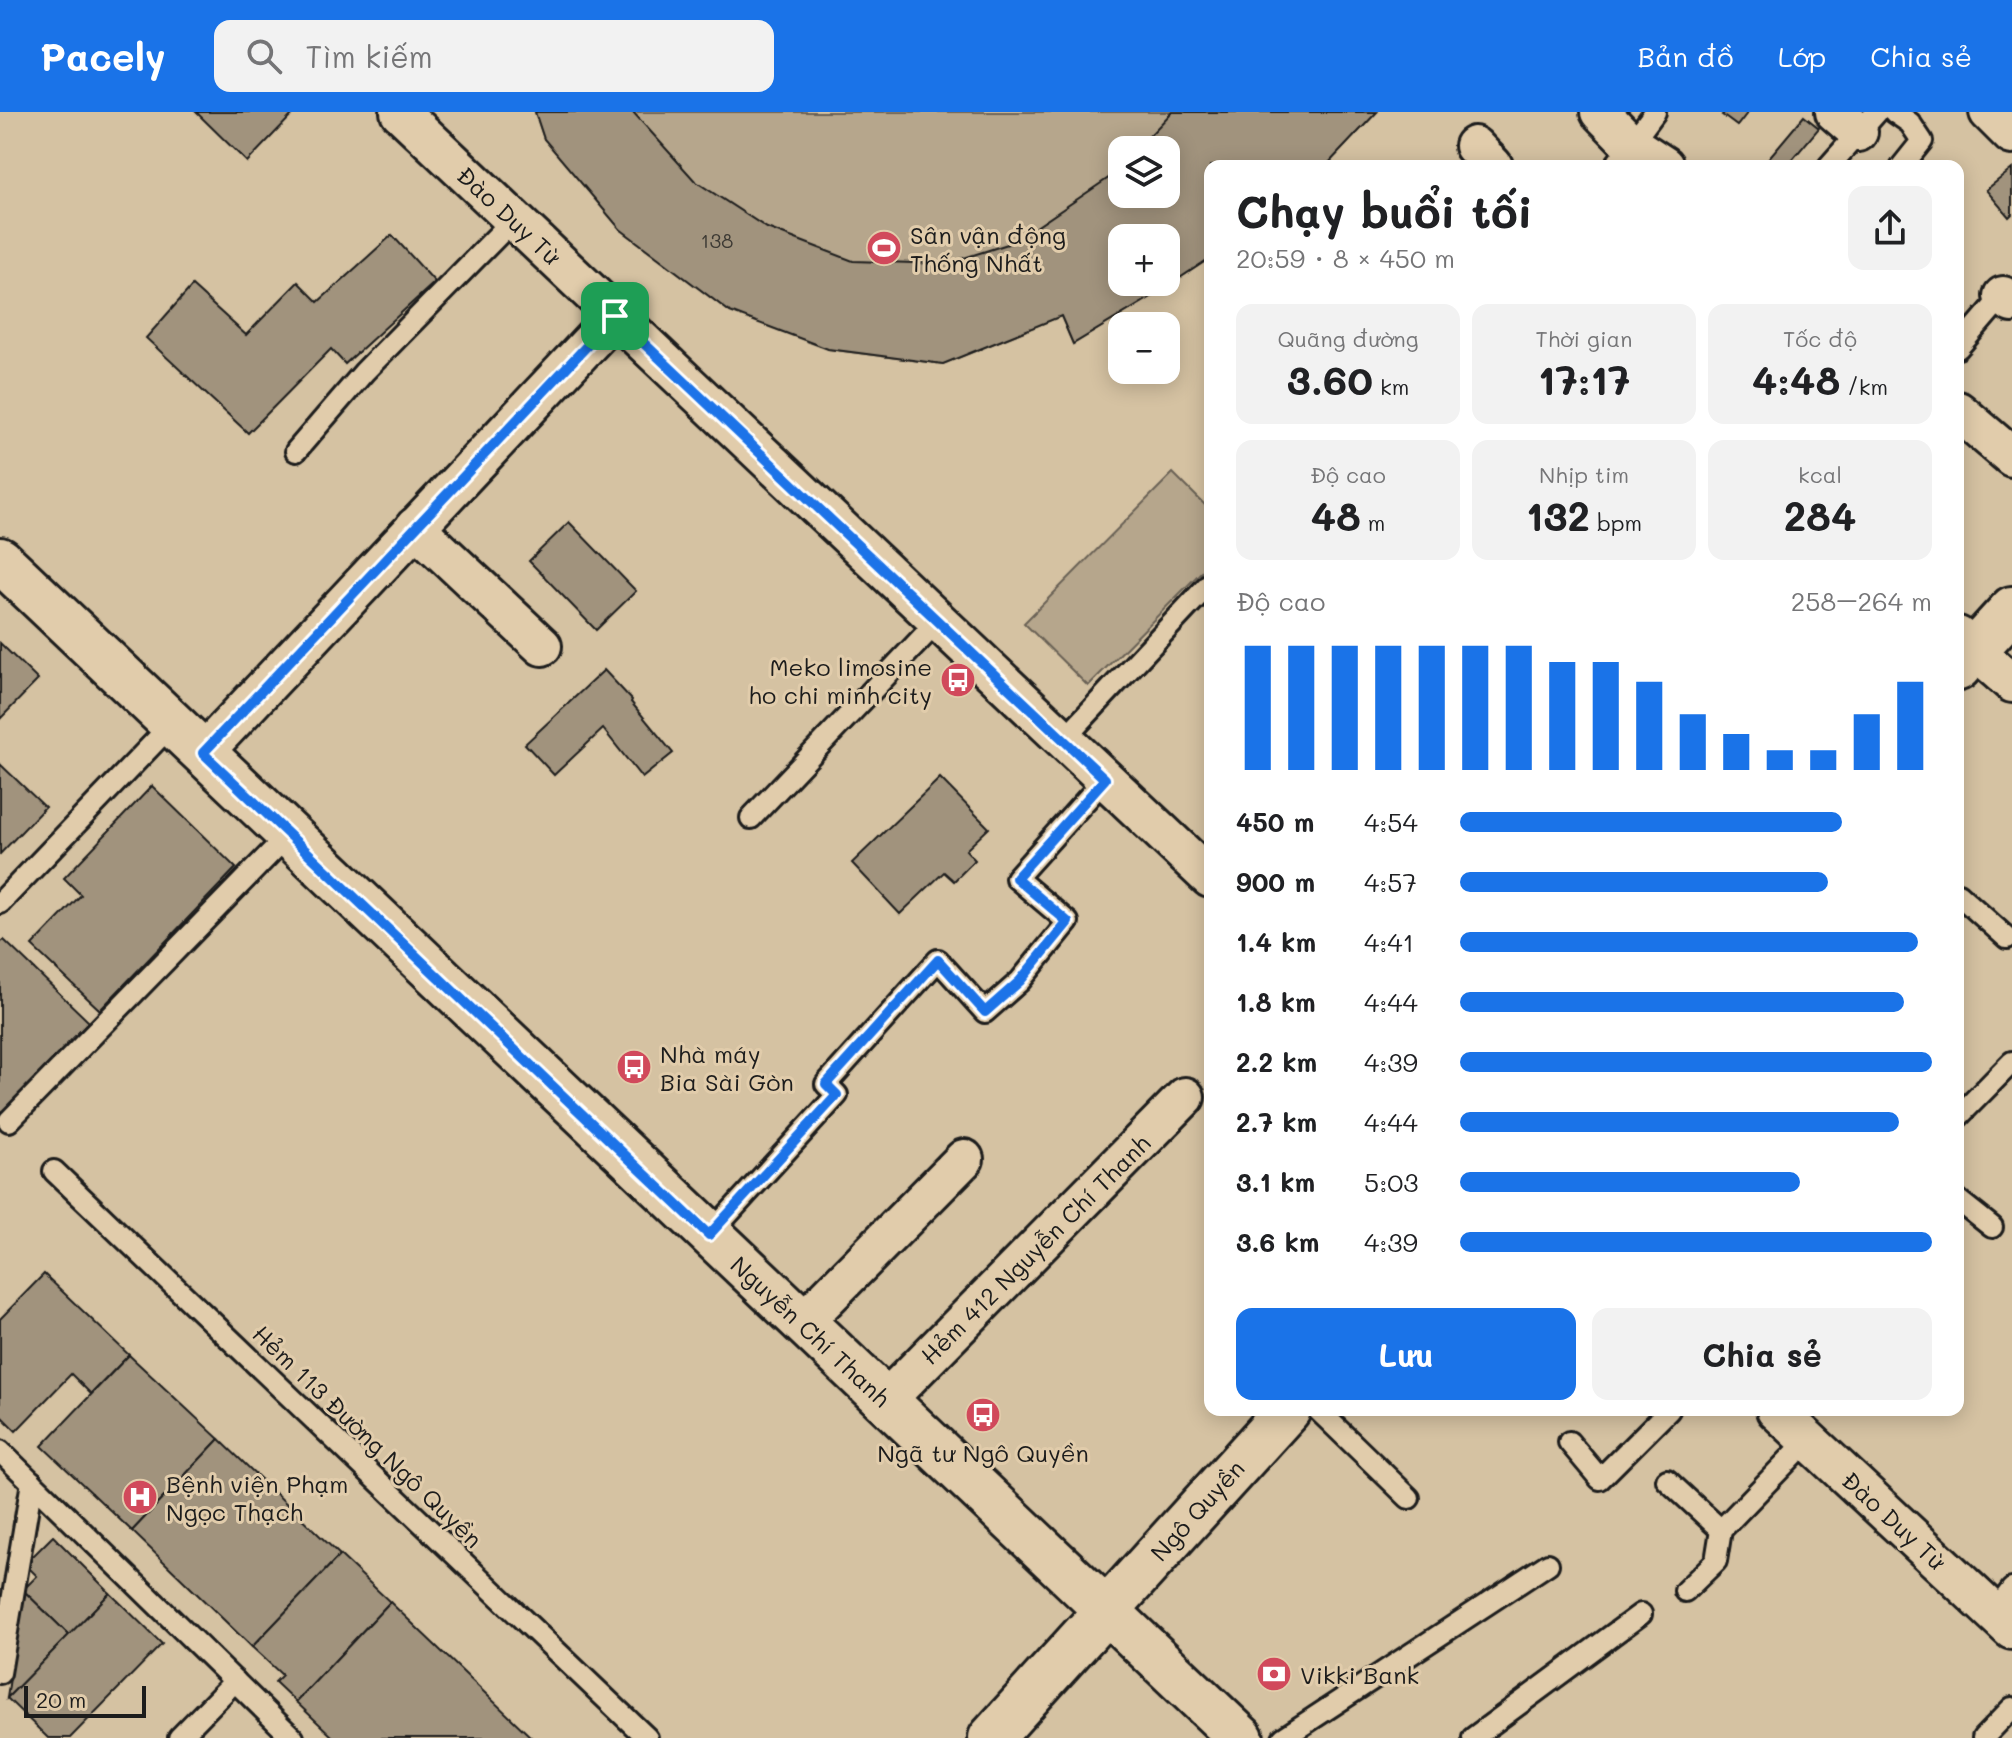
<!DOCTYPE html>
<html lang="vi">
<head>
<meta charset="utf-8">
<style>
	:root { --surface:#fff; --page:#f2f2f2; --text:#202124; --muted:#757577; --accent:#1a73e8 }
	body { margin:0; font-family:Mali,sans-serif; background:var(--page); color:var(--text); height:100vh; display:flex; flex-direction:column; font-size:30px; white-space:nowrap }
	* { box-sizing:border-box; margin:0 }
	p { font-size:26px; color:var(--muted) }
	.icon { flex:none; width:44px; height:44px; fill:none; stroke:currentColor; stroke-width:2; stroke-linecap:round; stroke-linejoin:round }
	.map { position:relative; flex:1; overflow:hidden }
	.side { position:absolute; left:1204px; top:48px; width:760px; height:1256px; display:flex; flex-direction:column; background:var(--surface); border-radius:16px; box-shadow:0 4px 20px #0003 }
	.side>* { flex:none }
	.tools { position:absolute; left:1108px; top:24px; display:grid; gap:16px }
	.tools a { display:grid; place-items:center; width:72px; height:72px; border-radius:16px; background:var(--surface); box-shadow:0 4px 20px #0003; font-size:40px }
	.scale { position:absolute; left:24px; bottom:20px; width:122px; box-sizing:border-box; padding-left:8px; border:4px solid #1c1c1c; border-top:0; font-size:22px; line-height:28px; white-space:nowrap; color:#1c1c1c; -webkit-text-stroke:6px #e1ccab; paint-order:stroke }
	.pin { position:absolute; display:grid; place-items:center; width:68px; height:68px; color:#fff; margin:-34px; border-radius:16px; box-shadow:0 4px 12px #0006 }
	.round { display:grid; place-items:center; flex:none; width:84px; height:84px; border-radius:16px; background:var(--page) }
	.overview { display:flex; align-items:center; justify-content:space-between; height:136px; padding:0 32px }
	h1 { font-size:44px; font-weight:700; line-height:60px }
	.metrics { display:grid; grid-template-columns:repeat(3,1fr); gap:12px; height:136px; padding:8px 32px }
	.metrics div { display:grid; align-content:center; border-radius:16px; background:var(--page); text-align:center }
	.metrics b { font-size:40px; font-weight:700 }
	.metrics small { font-size:22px; font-weight:400 }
	.metrics p { font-size:22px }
	.chart { height:224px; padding:16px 32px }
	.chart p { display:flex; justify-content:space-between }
	.chart svg { width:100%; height:144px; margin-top:8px; stroke:var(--accent); stroke-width:6 }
	.primary-button { display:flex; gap:16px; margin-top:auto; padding:16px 32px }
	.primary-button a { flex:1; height:92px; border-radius:16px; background:var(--accent); color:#fff; font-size:32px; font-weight:700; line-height:92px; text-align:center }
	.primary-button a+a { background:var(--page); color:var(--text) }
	ul { padding:0 32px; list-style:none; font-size:26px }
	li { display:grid; grid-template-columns:128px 96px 1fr; align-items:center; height:60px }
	li i { height:20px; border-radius:10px; background:var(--accent) }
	header { display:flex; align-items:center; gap:48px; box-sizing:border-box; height:112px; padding:0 40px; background:var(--accent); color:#fff }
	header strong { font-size:38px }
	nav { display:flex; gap:44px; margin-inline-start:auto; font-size:28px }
	.search { width:560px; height:72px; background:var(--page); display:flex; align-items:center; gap:20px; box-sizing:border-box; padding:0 28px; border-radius:16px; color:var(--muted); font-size:30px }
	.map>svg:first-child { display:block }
	.green { fill:#b6a68c; stroke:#696154; stroke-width:2; fill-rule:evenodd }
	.building { fill:#a1937d; stroke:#1c1c1c; stroke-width:2; fill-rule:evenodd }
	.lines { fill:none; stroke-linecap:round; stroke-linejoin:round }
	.lane-casing { stroke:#1c1c1c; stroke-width:26 }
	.street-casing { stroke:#1c1c1c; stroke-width:44 }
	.secondary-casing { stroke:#1c1c1c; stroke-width:50 }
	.lane { stroke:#e1ccab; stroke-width:20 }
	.street { stroke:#e1ccab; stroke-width:38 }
	.secondary { stroke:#e1ccab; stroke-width:44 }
	.route-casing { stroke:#fff; stroke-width:16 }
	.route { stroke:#1a73e8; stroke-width:10 }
	.labels { text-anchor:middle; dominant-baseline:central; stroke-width:6; stroke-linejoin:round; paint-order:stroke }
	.number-label { font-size:20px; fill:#3d3a34 }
	.street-label { font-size:24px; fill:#1c1c1c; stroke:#e1ccab }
	.poi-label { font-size:24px; fill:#1c1c1c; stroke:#e1ccab; text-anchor:start }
</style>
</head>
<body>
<header>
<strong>Pacely</strong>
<div class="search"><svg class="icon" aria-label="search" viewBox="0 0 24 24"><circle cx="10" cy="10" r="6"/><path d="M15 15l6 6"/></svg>Tìm kiếm</div>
<nav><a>Bản đồ</a><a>Lớp</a><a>Chia sẻ</a></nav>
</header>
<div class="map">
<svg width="2012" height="1626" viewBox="0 0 2012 1626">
	<rect width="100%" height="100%" fill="#d5c2a2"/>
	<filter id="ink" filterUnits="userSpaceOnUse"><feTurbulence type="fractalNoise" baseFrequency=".0125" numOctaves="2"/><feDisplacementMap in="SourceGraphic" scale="16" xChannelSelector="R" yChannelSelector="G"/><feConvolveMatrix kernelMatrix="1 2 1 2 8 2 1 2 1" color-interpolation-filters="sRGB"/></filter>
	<g filter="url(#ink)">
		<g class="green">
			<path d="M535,0H1377L1326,54H1210V146L1148,187L1073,232L1061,204L943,252L828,237L544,27ZM1122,38H1166V82H1122ZM1122,126H1166V170H1122Z"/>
			<path d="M1173,361L1210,398V451L1088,574L1024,511Z"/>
		</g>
		<g class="building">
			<path d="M196,0H295L247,50Z"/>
			<path d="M535,0H633L695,69L767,116L853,149L945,152L1014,130L1110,65L1122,53V82H1166V38H1136L1172,0H1377L1326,54H1210V146L1148,187L1073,232L1061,204L943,252L828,237L730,200L620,117L544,27ZM1122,126H1166V170H1122Z"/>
			<path d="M1725,0H1748L1737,14L1722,3Z"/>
			<path d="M1804,4L1819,16L1787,54H1774L1767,48Z"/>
			<path d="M2012,57V102L2009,105L1986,78Z"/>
			<path d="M392,123L435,170L345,252L331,237L248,321L146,226L192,174L246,223L298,170L318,190Z"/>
			<path d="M569,410L636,479L596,518L529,449Z"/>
			<path d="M0,531L38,568L0,607Z"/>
			<path d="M604,558L632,588L631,590L673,641L642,666L603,617L554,663L525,632Z"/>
			<path d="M0,652L45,695L0,742Z"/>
			<path d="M940,666L989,716L966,738L975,748L954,769L944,760L900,802L852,751Z"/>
			<path d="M152,674L236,756L100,898L32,834L81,783L64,766Z"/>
			<path d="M4,828L89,910L0,1003V831Z"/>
			<path d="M44,1162L129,1243L91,1282L71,1262L16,1319L0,1303V1207Z"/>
			<path d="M129,1243L219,1327L132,1419L42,1334Z"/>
			<path d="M219,1327L340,1443L252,1535L132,1419Z"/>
			<path d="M53,1424L110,1481L69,1523L23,1478L37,1464L25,1452Z"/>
			<path d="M340,1443L390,1490L296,1590L275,1570L282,1563L252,1535Z"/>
			<path d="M23,1478L69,1523L7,1586Z"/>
			<path d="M110,1481L162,1532L70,1626H48L7,1586Z"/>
			<path d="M390,1490L532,1626H334L296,1590Z"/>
		</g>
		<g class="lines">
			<defs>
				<g id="lane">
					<path d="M1894,0L1910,11L1922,29L1902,54"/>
					<path d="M1615,54L1655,0"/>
					<path d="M1829,54L1877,0"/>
					<path d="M1958,236L2007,179"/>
					<path d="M296,339L364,260L514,107"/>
					<path d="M1064,627L1210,471"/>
					<path d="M751,706L938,509"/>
					<path d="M1958,782L2007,826"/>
					<path d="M0,791L172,612"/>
					<path d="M1958,1005L2012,950"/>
					<path d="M9,1009L288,723"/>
					<path d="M54,1059L647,1626"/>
					<path d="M1958,1088L1992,1115"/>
					<path d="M709,1123L837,983L826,972L938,848L985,900L1020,869L1068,810L1016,766L1105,667"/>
					<path d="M1318,1298L1409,1386"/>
					<path d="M1569,1330L1600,1367L1669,1298"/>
					<path d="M0,1339L293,1626"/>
					<path d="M1667,1368L1721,1418"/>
					<path d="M1685,1479L1716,1449L1721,1418L1808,1328"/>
					<path d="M1994,1501L2012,1477"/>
					<path d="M0,1561L32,1370"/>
					<path d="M179,1626L235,1569"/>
					<path d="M1283,1626L1548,1452"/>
					<path d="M1473,1626L1641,1502"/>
					<path d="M1983,1626L2012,1596"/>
				</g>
				<g id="street">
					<path d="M400,0L1210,766"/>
					<path d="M1600,0L1632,33L1664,54"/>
					<path d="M1835,0L1858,20"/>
					<path d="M1989,0L2012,23"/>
					<path d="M1474,34L1493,54"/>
					<path d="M2003,184L2012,191"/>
					<path d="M1958,299L2012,345"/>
					<path d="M415,415L542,534"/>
					<path d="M1958,524L2012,571"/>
					<path d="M203,641L615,204"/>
					<path d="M802,1211L964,1047"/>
					<path d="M885,1289L1185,985"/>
					<path d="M1776,1298L2012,1518"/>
				</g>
				<g id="secondary">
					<path d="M0,448L1241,1626"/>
					<path d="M1958,556L2012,497"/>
					<path d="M991,1626L1288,1298"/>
				</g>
			</defs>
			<use href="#lane" class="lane-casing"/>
			<use href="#street" class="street-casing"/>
			<use href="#secondary" class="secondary-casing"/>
			<use href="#lane" class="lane"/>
			<use href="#street" class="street"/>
			<use href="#secondary" class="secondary"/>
		</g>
	</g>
	<g class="lines" filter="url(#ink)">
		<defs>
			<path id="route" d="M615,204L1105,667L1016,766L1068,810L1020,869L985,900L938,848L826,972L837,983L709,1123L203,641Z"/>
		</defs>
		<use href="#route" class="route-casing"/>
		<use href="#route" class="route"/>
	</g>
	<defs>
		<symbol id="stadium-disc" viewBox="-11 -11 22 22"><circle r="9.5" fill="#d1495b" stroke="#e1ccab"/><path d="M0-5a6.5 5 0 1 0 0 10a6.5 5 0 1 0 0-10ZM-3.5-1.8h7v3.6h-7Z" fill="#fff"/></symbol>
		<symbol id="bus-disc" viewBox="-11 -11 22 22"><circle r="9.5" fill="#d1495b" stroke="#e1ccab"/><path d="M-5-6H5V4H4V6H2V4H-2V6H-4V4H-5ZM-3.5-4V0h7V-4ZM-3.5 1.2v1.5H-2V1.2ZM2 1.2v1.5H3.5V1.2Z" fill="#fff"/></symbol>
		<symbol id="hospital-disc" viewBox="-11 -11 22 22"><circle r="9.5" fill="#d1495b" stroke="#e1ccab"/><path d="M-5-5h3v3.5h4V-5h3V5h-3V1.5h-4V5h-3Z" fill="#fff"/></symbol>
		<symbol id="bank-disc" viewBox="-11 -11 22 22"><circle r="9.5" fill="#d1495b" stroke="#e1ccab"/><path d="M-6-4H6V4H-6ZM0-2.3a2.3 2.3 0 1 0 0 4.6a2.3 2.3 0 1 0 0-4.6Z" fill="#fff"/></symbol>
	</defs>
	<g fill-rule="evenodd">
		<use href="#stadium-disc" x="864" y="116" width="40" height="40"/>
		<use href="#bus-disc" x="938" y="548" width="40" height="40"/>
		<use href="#bus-disc" x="614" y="935" width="40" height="40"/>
		<use href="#bus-disc" x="963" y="1283" width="40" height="40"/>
		<use href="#hospital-disc" x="120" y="1365" width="40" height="40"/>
		<use href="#bank-disc" x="1254" y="1542" width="40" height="40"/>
	</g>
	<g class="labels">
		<g class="number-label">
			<text x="717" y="128">138</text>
		</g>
		<g class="street-label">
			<text transform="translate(509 103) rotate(43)">Đào Duy Từ</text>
			<text transform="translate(1035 1137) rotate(-45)">Hẻm 412 Nguyễn Chí Thanh</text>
			<text transform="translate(811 1219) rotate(43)">Nguyễn Chí Thanh</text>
			<text transform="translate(368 1324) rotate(44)">Hẻm 113 Đường Ngô Quyền</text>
			<text transform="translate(1197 1398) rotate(-48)">Ngô Quyền</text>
			<text transform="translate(1894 1408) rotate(43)">Đào Duy Từ</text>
		</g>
		<g class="poi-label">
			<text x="910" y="122">Sân vận động<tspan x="910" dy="28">Thống Nhất</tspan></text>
			<text x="932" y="554" text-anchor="end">Meko limosine<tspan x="932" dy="28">ho chi minh city</tspan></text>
			<text x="660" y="941">Nhà máy<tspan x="660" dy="28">Bia Sài Gòn</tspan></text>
			<text x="983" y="1340" text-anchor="middle">Ngã tư Ngô Quyền</text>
			<text x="166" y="1371">Bệnh viện Phạm<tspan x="166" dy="28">Ngọc Thạch</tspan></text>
			<text x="1300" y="1562">Vikki Bank</text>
		</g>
	</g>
</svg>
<div class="tools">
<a><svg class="icon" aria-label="layers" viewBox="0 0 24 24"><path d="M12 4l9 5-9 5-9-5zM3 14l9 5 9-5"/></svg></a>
<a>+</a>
<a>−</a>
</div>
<div class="scale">20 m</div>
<div class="pin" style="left:615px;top:204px;background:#1e9e55"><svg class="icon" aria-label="arrive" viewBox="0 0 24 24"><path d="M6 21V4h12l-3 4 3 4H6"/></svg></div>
<section class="side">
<div class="overview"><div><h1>Chạy buổi tối</h1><p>20:59 · 8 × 450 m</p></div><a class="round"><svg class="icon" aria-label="share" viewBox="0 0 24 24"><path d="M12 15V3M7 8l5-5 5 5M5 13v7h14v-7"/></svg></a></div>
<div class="metrics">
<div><p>Quãng đường</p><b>3.60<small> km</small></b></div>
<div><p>Thời gian</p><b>17:17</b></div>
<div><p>Tốc độ</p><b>4:48<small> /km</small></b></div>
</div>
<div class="metrics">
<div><p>Độ cao</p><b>48<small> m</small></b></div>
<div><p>Nhịp tim</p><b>132<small> bpm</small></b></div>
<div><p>kcal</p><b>284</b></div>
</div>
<div class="chart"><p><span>Độ cao</span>258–264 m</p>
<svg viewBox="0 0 160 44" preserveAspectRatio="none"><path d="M5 44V6M15 44V6M25 44V6M35 44V6M45 44V6M55 44V6M65 44V6M75 44V11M85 44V11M95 44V17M105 44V27M115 44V33M125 44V38M135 44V38M145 44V27M155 44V17"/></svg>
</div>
<ul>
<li><b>450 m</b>4:54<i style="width:81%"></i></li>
<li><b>900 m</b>4:57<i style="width:78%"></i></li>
<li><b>1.4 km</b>4:41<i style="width:97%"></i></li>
<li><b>1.8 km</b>4:44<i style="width:94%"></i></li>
<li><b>2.2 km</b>4:39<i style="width:100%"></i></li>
<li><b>2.7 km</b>4:44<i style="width:93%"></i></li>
<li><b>3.1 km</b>5:03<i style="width:72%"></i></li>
<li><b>3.6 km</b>4:39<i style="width:100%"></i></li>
</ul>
<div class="primary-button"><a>Lưu</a><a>Chia sẻ</a></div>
</section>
</div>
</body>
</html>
